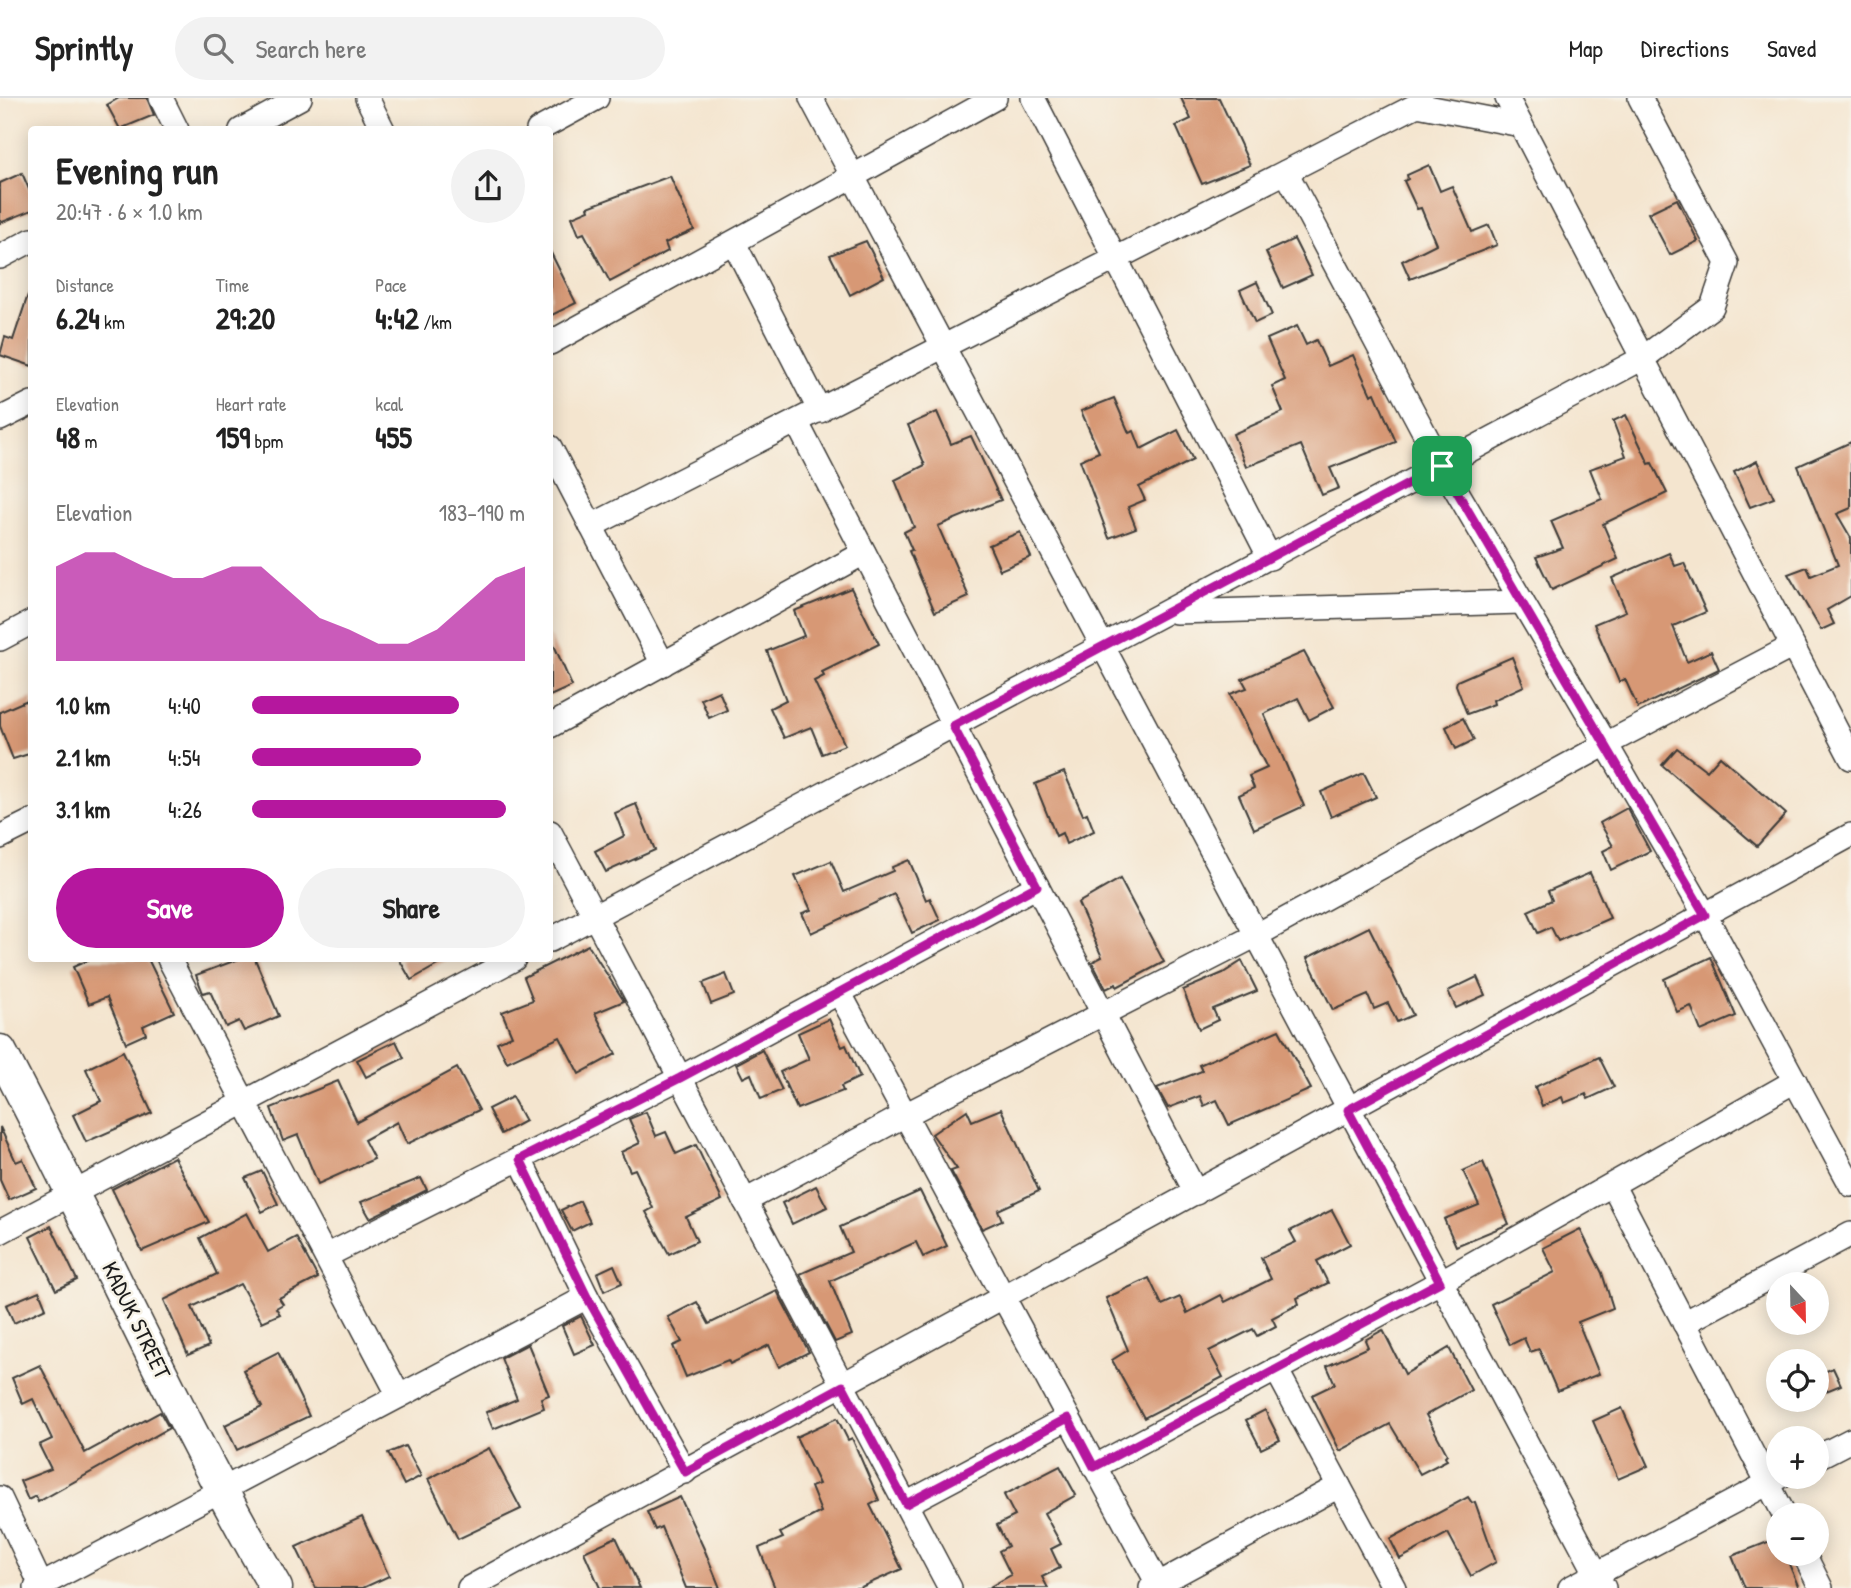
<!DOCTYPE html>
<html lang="en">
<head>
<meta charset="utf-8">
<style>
	:root { --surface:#fff; --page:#f2f2f2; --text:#222; --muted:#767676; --line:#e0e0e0; --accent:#b5179e }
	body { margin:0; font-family:"Patrick Hand",sans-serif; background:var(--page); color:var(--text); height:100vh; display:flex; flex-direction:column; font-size:26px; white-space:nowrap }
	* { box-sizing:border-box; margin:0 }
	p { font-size:23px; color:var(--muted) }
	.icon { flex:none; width:38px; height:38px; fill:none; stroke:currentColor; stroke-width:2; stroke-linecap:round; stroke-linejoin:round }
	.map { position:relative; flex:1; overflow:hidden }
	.side { position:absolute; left:28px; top:28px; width:525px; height:836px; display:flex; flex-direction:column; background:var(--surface); border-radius:7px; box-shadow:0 4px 18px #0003 }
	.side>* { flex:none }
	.needle { width:46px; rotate:158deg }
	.tools { position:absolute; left:1766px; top:1174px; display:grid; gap:14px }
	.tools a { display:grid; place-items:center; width:63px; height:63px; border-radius:50%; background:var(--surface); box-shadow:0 4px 18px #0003; font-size:35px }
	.pin { position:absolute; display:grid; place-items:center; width:60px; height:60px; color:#fff; margin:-30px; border-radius:14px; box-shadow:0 4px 10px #0006 }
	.round { display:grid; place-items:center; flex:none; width:74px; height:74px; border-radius:37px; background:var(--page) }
	.summary { display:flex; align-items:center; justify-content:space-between; height:119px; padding:0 28px }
	h1 { font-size:38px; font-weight:700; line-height:52px }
	.stats { display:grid; grid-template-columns:repeat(3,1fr); gap:10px; height:119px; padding:7px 28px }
	.stats div { display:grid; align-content:center }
	.stats b { font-size:30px; font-weight:700 }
	.stats small { font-size:19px; font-weight:400 }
	.stats p { font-size:19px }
	.chart { height:196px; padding:14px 28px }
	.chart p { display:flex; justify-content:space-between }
	.chart svg { width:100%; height:126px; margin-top:7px; fill:var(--accent); opacity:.7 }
	.action { display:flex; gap:14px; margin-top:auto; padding:14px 28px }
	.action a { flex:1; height:80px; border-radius:42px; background:var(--accent); color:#fff; font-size:28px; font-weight:700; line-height:80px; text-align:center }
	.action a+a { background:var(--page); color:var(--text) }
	ul { padding:0 28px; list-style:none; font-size:23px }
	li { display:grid; grid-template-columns:112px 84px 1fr; align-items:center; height:52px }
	li i { height:18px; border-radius:9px; background:var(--accent) }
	header { display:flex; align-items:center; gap:42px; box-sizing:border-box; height:98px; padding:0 35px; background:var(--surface); border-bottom:2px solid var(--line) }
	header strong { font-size:33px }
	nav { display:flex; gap:38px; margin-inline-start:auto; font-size:24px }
	.search { width:490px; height:63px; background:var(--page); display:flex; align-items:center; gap:18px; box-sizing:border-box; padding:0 24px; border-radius:38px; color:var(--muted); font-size:26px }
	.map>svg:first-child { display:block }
	.building { fill:#d79875 }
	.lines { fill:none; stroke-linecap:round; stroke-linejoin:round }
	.street-casing { stroke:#3c3a37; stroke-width:26 }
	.secondary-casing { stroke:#3c3a37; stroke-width:35 }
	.street { stroke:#fff; stroke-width:23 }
	.secondary { stroke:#fff; stroke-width:32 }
	.route-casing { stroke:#fff; stroke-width:14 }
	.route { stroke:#b5179e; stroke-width:9 }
	.labels { text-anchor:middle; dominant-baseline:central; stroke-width:5; stroke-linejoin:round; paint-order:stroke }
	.street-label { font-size:23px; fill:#1c1c1c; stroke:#f7f3e8 }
</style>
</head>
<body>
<header>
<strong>Sprintly</strong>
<div class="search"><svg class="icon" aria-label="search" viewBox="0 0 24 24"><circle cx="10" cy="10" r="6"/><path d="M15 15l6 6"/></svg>Search here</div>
<nav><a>Map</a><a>Directions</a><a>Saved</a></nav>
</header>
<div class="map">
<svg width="1851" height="1490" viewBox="0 0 1851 1490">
	<rect width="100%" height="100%" fill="#f7f3e8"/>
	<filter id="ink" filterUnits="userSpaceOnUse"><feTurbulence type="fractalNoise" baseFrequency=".0143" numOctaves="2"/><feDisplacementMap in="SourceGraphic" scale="14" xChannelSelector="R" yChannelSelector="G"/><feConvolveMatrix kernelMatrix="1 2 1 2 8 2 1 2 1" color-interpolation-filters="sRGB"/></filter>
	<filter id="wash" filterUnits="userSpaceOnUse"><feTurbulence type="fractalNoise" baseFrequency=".00686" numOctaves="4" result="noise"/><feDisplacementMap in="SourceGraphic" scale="28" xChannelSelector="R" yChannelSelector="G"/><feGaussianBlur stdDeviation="1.57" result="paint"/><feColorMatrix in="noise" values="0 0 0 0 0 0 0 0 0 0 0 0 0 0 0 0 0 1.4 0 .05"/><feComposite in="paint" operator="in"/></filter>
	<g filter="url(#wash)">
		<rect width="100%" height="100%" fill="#f4e5cf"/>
		<g id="blocks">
			<g class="building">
				<path d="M119,0H147L154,17L120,31L107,7Z"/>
				<path d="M1181,0H1219L1250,67L1202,86L1176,28L1191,21Z"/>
				<path d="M1429,67L1440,93L1452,88L1472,134L1489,127L1497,147L1410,181L1402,163L1436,146L1421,110L1417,111L1404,83L1408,81L1407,77Z"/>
				<path d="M22,75L32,98V112L0,125V85Z"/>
				<path d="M670,78L694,132L665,145L668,153L610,184L584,135L579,137L572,119L589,112L588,109Z"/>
				<path d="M1677,101L1698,143L1670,157L1648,115Z"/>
				<path d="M1294,141L1312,177L1283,190L1266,154Z"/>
				<path d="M866,143L884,179L850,197L830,157Z"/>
				<path d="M550,153L576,205L550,218Z"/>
				<path d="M1257,184L1272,217L1255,225L1240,192Z"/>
				<path d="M28,197L32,198V268L0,257L5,239L13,242Z"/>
				<path d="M1297,228L1306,247L1316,242L1328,268L1353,257L1371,297L1375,295L1396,344L1330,370L1339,390L1322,397L1301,347L1246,369L1233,336L1283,314L1272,288L1285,282L1267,241Z"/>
				<path d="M1114,300L1129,335L1134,333L1141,351L1178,332L1193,362L1139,389L1145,402L1128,409L1136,430L1109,440L1080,362L1099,354L1081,313Z"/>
				<path d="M937,314L951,346L971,338L1001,402L938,428L969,499L935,514L909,453L912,452L904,434L914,429L895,382L925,367L908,327Z"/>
				<path d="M1626,317L1649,366L1652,365L1667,395L1603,426L1618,461L1552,492L1536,459L1563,450L1551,423L1602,401L1590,371L1626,358L1613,323Z"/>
				<path d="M1851,344V410L1837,416L1851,440V498L1827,512L1834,526L1821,532L1788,476L1807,469L1811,478L1838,467L1798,368Z"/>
				<path d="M1757,363L1774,400L1750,409L1734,374Z"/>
				<path d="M1020,434L1031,459L1000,472L989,447Z"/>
				<path d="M1669,455L1675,468L1684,465L1706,514L1673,528L1687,564L1711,553L1719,571L1638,610L1625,581L1619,584L1594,526L1626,513L1612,480Z"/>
				<path d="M851,490L879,546L822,574L824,578L814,583L845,647L822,656L811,629L784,640L770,610L786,602L767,553L804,538L794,513Z"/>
				<path d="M550,538L572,588L550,598Z"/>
				<path d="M1304,554L1334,609L1309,622L1298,600L1264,616L1304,708L1254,731L1239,697L1254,690L1249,678L1267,670L1230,596L1247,590L1242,581Z"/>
				<path d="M1512,559L1524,588L1493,602L1494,606L1467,616L1456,587L1457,583Z"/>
				<path d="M719,593L727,612L709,620L701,601Z"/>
				<path d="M32,600V655L13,661L0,628V614Z"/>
				<path d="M1463,620L1474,642L1456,651L1446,629Z"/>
				<path d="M1677,650L1707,673L1720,658L1786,716L1757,748L1662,667Z"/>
				<path d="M1064,674L1083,717L1087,715L1094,733L1066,746L1062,735L1056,738L1035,686Z"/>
				<path d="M1364,675L1376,699L1331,719L1321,694Z"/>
				<path d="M636,706L655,752L606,774L595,753L624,738L615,715Z"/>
				<path d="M1627,710L1650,753L1611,772L1603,753L1613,748L1600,725Z"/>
				<path d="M909,762L926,802L930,800L940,822L912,835L894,796L811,835L802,815L811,812L795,778L831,763L844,794L893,773L892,769Z"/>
				<path d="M1590,775L1610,820L1558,843L1551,829L1538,835L1528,813L1552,802L1548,793Z"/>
				<path d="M1120,781L1164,864L1117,889L1116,886L1106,891L1092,864L1102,859L1078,805Z"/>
				<path d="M1369,829L1413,917L1397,924L1388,905L1374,911L1368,897L1333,912L1307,860Z"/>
				<path d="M588,847L624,903L595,915L616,956L579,976L560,939L507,964L497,944L512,938L502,914L533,902L524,879Z"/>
				<path d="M1711,859L1736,918L1701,933L1691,908L1677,914L1664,881Z"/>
				<path d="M91,861H148L174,914L143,928L146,936L126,945L107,899L89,906L73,869Z"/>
				<path d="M239,861H255L279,918L244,933L239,923L226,929L210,893L203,895L196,877Z"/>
				<path d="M399,861H448L411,882Z"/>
				<path d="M1242,863L1257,893L1213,911L1218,922L1199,931L1183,892L1223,875Z"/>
				<path d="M726,876L734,897L711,906L703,885Z"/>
				<path d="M1477,879L1485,897L1456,910L1448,893Z"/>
				<path d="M829,921L842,949L846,947L860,979L841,988L843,993L797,1011L780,974L809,961L798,935Z"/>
				<path d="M1279,932L1311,991L1229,1027L1217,1002L1204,1008L1200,998L1168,1010L1157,990L1202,973L1199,967Z"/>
				<path d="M396,943L404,960L366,979L357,962Z"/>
				<path d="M762,952L782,992L761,1001L751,976L743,980L736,966Z"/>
				<path d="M123,953L152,1015L86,1044L73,1017L101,1003L86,971Z"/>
				<path d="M1599,959L1614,989L1588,1001L1586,996L1564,1005L1562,999L1542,1008L1535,989Z"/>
				<path d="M457,970L479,1012L407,1046L397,1024L364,1042L374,1061L318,1086L298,1037L283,1043L271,1010L338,983L357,1024Z"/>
				<path d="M512,999L525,1023L501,1036L488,1011Z"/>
				<path d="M1001,1011L1039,1093L998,1112L1002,1122L982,1131L951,1073L957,1071L932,1036L967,1012L972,1023Z"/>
				<path d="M646,1014L656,1038L666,1034L676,1056L696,1047L722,1102L686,1119L697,1143L669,1156L646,1114L653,1110L635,1071L630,1073L621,1054L640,1045L629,1021Z"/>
				<path d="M0,1029L16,1064L23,1061L36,1090L9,1102L0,1082Z"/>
				<path d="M174,1059L209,1124L142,1153L112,1091Z"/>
				<path d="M1483,1064L1509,1126L1456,1148L1444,1121L1479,1107L1463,1073Z"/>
				<path d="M262,1073L278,1106L262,1114L245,1080Z"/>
				<path d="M421,1080L427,1092L370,1120L361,1104Z"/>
				<path d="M816,1088L827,1109L792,1126L782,1105Z"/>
				<path d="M920,1093L947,1148L923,1159L916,1144L830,1183L852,1237L835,1244L800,1176L851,1154L840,1129Z"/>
				<path d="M580,1103L590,1124L572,1133L561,1112Z"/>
				<path d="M1332,1112L1350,1146L1317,1163L1328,1185L1297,1200L1299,1206L1272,1220L1276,1228L1257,1238L1253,1231L1209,1253L1223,1279L1144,1320L1112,1262L1128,1252L1106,1200L1149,1180L1162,1207L1180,1199L1187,1215L1221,1197L1225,1204L1271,1181L1261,1160L1296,1144L1290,1133Z"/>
				<path d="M247,1115L268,1154L296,1139L318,1180L279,1200L283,1206L276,1210L280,1216L262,1224L240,1186L192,1209L209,1248L188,1257L164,1202L217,1176L200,1140Z"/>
				<path d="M51,1128L77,1182L56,1192L30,1139Z"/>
				<path d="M1580,1131L1602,1175L1613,1210L1578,1224L1599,1276L1557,1293L1539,1251L1530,1254L1524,1240L1510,1247L1491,1206L1555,1174L1543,1150Z"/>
				<path d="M614,1167L622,1185L604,1193L597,1175Z"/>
				<path d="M39,1193L46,1210L14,1225L6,1207Z"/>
				<path d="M777,1193L809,1254L779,1269L769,1247L730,1266L728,1262L686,1279L673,1248L682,1244L668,1219L697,1204L709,1226Z"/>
				<path d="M581,1218L595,1247L574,1256L562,1228Z"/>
				<path d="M1383,1232L1405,1276L1449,1250L1471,1292L1426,1317L1447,1356L1445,1358L1447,1362L1420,1376L1390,1326L1340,1353L1312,1297L1335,1286L1327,1268L1368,1249L1365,1242Z"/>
				<path d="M528,1246L549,1297L541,1300L544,1310L493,1331L486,1314L517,1301L501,1260Z"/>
				<path d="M278,1254L309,1318L237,1352L225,1327L262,1309L243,1272Z"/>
				<path d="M40,1267L85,1355L160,1314L169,1330L38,1404L36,1398L28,1402L20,1383L51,1371L39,1347L52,1341L33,1301L23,1306L12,1280Z"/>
				<path d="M1833,1270L1841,1287L1824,1294L1817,1277Z"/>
				<path d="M1622,1310L1648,1368L1618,1381L1593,1323Z"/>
				<path d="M1265,1312L1280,1342L1261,1351L1246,1322Z"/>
				<path d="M837,1320L848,1342L852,1340L879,1402L870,1407L902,1471L859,1490H775L759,1450L783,1440L780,1435L821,1414L811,1389L819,1386L796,1339Z"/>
				<path d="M405,1348L421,1378L404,1387L388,1355Z"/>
				<path d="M489,1350L521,1411L458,1441L428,1381Z"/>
				<path d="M1060,1368L1076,1397L1044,1415L1061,1446L1051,1451L1060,1470L1042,1479L1048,1490H988L1011,1477L999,1453L1008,1448L997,1427L1015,1418L1004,1397Z"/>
				<path d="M680,1399L705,1453L720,1490H686L661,1429L655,1432L647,1414Z"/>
				<path d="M1468,1399L1472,1405L1475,1404L1496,1464L1471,1478L1448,1435L1400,1461L1390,1441Z"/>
				<path d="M362,1419L389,1478L363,1490H316L296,1449Z"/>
				<path d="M616,1439L640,1490H600L584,1454Z"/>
				<path d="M1778,1440V1456H1785L1799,1490H1745L1732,1458Z"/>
			</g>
		</g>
	</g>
	<g filter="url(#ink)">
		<use href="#blocks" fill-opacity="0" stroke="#3c3a37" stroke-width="2"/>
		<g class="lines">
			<defs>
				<g id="street">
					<path d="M161,0L177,32"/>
					<path d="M367,0L383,32"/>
					<path d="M811,0L1604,1490"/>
					<path d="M1033,0L1270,460"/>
					<path d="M1507,0L1851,660"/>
					<path d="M241,32L300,0"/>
					<path d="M538,32L597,0"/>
					<path d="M1286,74L1442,368L1606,646L1793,548"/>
					<path d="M734,145L820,313"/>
					<path d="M0,159L32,142"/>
					<path d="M550,245L995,0"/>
					<path d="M0,321L32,305"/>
					<path d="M797,325L1196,1095"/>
					<path d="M550,349L663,566"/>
					<path d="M591,428L1417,7L1521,27"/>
					<path d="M1176,514L1522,504"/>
					<path d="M0,541L32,524"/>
					<path d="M550,628L864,455"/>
					<path d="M550,734L950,1490"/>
					<path d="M0,739L32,723"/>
					<path d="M550,842L1643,260L1712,209L1727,165L1640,0"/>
					<path d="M169,861L399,1298"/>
					<path d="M839,894L1158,1486"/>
					<path d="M520,1061L587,1199L685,1374"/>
					<path d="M1613,1088L1785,1418"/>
					<path d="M745,1103L905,1017L1255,838L1606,646L1705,817L1851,1087"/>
					<path d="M0,1134L514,861"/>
					<path d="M326,1158L680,980L1037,788"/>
					<path d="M1684,1225L1851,1136"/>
					<path d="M1276,1271L1394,1490"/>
					<path d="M1816,1360L1851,1342"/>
					<path d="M1094,1369L1440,1184L1795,983"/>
					<path d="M0,1400L41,1487"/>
					<path d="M906,1406L1068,1320"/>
					<path d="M1804,1456L1821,1490"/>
					<path d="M36,1490L587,1199"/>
					<path d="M469,1490L1851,737"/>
					<path d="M1151,1490L1339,1388"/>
					<path d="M1570,1490L1780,1379"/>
				</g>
				<path id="secondary" d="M0,953C94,1131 175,1316 276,1490"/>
			</defs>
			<use href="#street" class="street-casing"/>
			<use href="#secondary" class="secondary-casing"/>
			<use href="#street" class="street"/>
			<use href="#secondary" class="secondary"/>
		</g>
	</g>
	<g class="lines" filter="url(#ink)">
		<defs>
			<path id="route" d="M1442,368L1705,817L1348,1012L1440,1184L1094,1369L1068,1320L906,1406L843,1288L685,1374L587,1199L520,1061L680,980L1037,788L953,628Z"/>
		</defs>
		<use href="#route" class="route-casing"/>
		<use href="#route" class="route"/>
	</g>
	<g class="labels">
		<g class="street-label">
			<text transform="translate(137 1222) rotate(64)">KADUK STREET</text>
		</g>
	</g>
</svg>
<div class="tools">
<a><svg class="needle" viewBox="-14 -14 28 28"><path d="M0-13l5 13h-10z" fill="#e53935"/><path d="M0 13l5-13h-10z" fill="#767676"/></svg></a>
<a><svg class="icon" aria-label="locate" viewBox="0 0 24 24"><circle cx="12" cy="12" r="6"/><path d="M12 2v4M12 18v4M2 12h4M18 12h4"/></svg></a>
<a>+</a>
<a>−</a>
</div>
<div class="pin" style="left:1442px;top:368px;background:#1e9e55"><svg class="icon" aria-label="arrive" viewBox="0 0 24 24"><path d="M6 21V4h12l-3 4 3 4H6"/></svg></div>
<section class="side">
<div class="summary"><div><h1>Evening run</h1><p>20:47 · 6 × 1.0 km</p></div><a class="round"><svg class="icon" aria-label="share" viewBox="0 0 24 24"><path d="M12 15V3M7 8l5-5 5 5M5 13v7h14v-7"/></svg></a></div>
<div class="stats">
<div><p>Distance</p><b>6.24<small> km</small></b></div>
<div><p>Time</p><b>29:20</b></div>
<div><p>Pace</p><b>4:42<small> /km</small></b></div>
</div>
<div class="stats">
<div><p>Elevation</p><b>48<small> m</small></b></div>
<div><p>Heart rate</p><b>159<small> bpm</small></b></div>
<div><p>kcal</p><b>455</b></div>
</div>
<div class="chart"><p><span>Elevation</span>183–190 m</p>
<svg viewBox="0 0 160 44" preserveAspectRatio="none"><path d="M0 44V11L10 6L20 6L30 11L40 15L50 15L60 11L70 11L80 20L90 29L100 33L110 38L120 38L130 33L140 24L150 15L160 11V44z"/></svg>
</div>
<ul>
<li><b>1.0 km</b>4:40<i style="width:76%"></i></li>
<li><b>2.1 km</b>4:54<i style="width:62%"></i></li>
<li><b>3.1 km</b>4:26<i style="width:93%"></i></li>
</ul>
<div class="action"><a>Save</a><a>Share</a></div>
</section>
</div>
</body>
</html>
